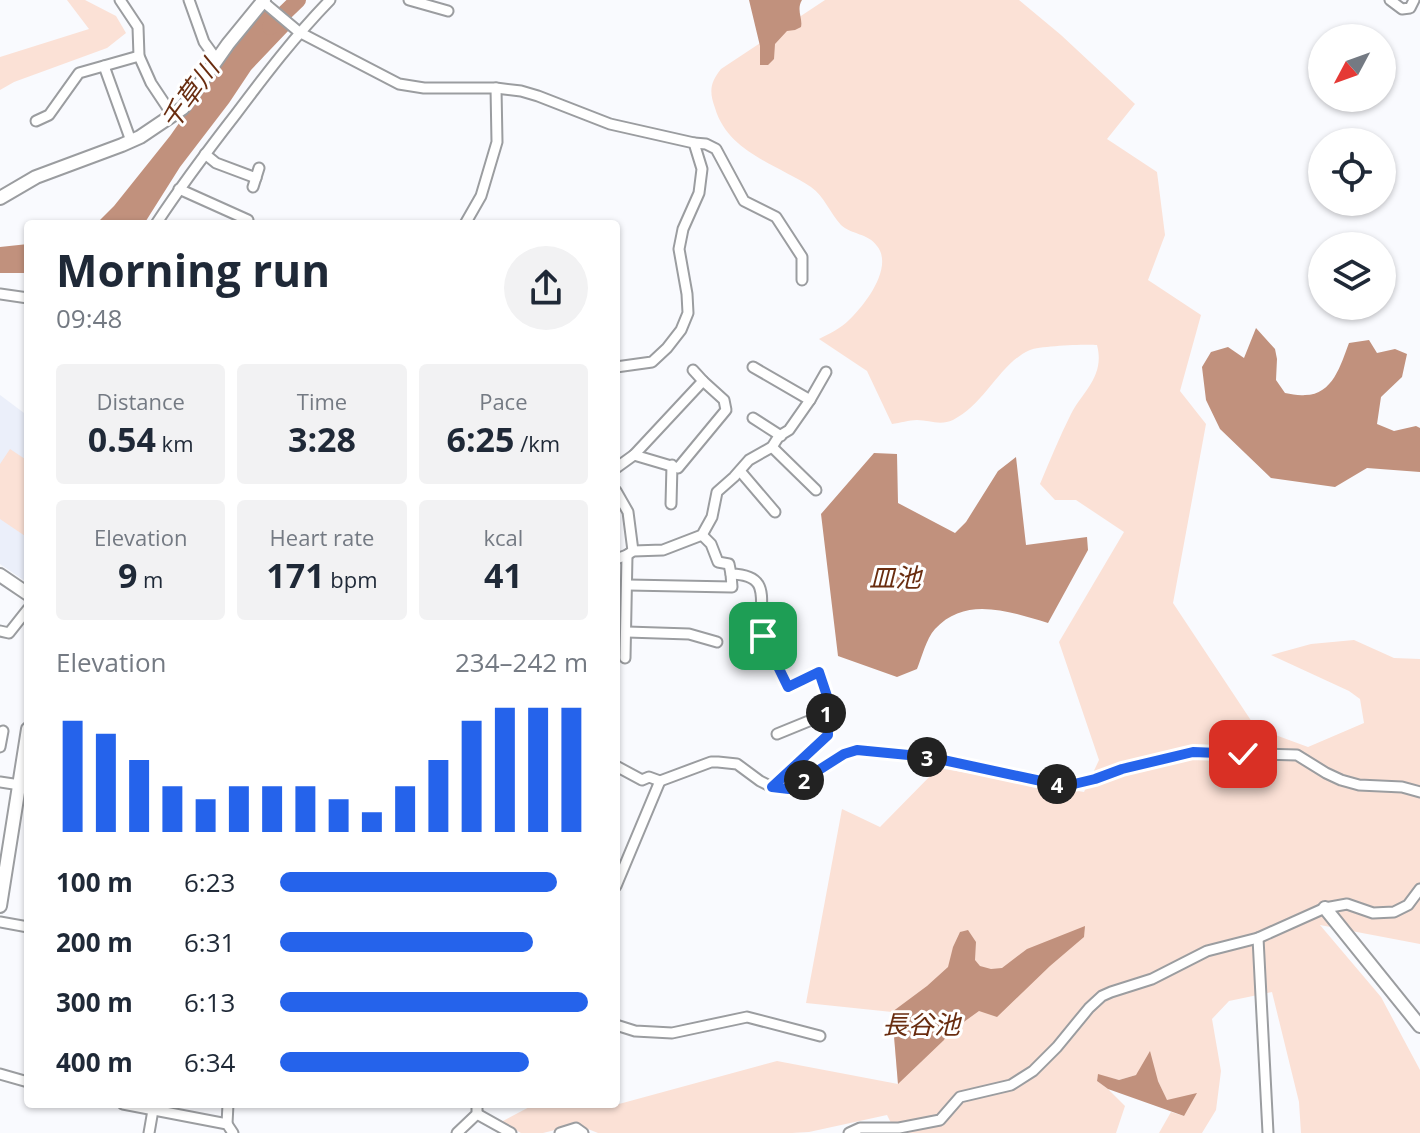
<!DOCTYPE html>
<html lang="en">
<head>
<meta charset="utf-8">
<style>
	:root { --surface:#fff; --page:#f2f2f3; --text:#1f2937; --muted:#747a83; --accent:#2563eb }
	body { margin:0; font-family:"Open Sans","Noto Sans JP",sans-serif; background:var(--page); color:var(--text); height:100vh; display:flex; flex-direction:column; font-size:30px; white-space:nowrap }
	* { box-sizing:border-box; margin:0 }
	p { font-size:26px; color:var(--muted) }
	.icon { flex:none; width:44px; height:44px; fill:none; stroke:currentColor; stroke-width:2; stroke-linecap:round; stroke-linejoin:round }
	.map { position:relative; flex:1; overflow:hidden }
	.side { position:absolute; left:24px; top:220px; width:596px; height:888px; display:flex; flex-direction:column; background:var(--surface); border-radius:8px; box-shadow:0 2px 6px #0004 }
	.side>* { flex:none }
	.needle { width:52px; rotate:229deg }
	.controls { position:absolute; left:1308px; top:24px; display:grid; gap:16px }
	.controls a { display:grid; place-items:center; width:88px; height:88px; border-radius:50%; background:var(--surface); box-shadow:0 2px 6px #0004; font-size:40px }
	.pin { position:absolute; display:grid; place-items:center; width:68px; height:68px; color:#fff; margin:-34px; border-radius:16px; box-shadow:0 4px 12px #0006 }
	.km { position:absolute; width:40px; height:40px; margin:-20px; border-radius:50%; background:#222; color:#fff; font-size:22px; line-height:40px; text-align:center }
	.round { display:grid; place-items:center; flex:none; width:84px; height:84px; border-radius:42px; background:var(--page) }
	.summary { display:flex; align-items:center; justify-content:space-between; height:136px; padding:0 32px }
	h1 { font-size:44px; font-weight:700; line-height:60px }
	.figures { display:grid; grid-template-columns:repeat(3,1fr); gap:12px; height:136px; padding:8px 32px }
	.figures div { display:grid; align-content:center; border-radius:8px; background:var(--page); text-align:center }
	.figures b { font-size:34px; font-weight:700 }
	.figures small { font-size:22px; font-weight:400 }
	.figures p { font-size:22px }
	.chart { height:224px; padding:16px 32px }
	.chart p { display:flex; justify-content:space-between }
	.chart svg { width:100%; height:144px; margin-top:8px; stroke:var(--accent); stroke-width:6 }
	ul { padding:0 32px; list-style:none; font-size:26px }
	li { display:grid; grid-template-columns:128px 96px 1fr; align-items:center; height:60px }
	li i { height:20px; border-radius:10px; background:var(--accent) }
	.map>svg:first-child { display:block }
	.built { fill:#ebeffa }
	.green { fill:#fbe1d6 }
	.water { fill:#c1917d }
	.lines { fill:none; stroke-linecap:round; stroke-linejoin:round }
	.river { stroke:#c1917d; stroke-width:16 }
	.street-casing { stroke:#9b9da0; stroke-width:13 }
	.secondary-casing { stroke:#9b9da0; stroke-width:16 }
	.street { stroke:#fff; stroke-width:9 }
	.secondary { stroke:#fff; stroke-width:12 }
	.route-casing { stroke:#fff; stroke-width:16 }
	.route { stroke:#2563eb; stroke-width:10 }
	.labels { text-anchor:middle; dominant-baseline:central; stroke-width:6; stroke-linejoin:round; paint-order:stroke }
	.water-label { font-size:26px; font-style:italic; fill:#692d10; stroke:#fff }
</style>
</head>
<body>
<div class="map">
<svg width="1420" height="1133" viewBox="0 0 1420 1133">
	<rect width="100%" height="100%" fill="#f9fafe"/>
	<path class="built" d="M0,395L28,416V583L0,564Z"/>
	<g class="green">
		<path d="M67,0H85L116,16L126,33L107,48L14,82L0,90V57L89,29Z"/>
		<path d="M825,0H1019L1061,35L1135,104L1107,139L1157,172L1165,235L1148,280L1201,315L1180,391L1206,424L1173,603L1256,728L1308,747L1364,723L1360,699L1349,691L1271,655L1311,644L1354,640L1394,658L1420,659V944L1320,925L1381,997L1420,1070V1133H1301L1299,1102L1272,992L1229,1001L1212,1019L1221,1071L1216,1110L1202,1133H1159L1171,1112L1184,1116L1177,1098L1167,1101L1158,1081L1136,1075L1119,1080L1098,1075L1097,1081L1108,1089L1125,1106L1116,1133H896L887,1115L809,1132L792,1133H598L583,1127L571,1126L543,1133H521L501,1122L535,1104H597L608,1107L777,1061L898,1084L892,1012L806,1003L842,809L880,827L938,768L1084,792L1099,760L1059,642L1124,532L1076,500H1055L1040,484C1050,460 1060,436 1071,414C1084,390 1105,376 1097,345C1085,344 1039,346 1030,350C1000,363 985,404 953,420C940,426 929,420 917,420C909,420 900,423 892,424L867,371L819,339C829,334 841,328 849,320C865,305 894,267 877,246C868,233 852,235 841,225C830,213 824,196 811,187C776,164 728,152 715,108C709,91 710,83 721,69Z"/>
		<path d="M10,449L28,461V538L0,519V464Z"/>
	</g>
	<g class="water">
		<path d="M749,0H802C796,10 803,18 801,27L795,30L787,31L775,44L774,59L768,65H760V46Z"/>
		<path d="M260,11H268L289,30L251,70L229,103L180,167L144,224H96L114,206L170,136L201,92L215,75L242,32Z"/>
		<path d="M28,244V273H0V247Z"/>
		<path d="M1256,328L1275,349L1277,359L1276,380L1285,393C1292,394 1299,396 1305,395C1333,395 1341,364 1349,343L1369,340L1377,353L1395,349L1407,354L1402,377L1381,397L1377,424L1394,431L1416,426L1420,428V472L1367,468L1335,487L1271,478L1220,429L1206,400L1202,367L1211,352L1228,347L1244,358Z"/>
		<path d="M874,453L897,454L898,503L955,533L966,522L998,471L1016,457L1026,545L1087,537L1088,550L1048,623C1010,612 966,595 935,629C926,639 922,657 917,669L897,677L838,656L821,514Z"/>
		<path d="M1085,926L1084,937L1050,966L997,1017L979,1011L947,1034L944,1040L898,1084L892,1012L927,986L948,967L953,947L960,932L968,930L976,942L975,960L980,966L991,969L1002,968L1027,949Z"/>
		<path d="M1150,1051L1158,1081L1167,1100L1197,1093L1184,1116L1108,1089L1097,1081L1098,1074L1119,1080L1136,1075Z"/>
	</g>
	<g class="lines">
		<path class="river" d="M270,27L298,0"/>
		<defs>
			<g id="street">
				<path d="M120,0L138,27L139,56L151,83L173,116"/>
				<path d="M189,0L204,42L217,60"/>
				<path d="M261,0L299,32L399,84L424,88H496L521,91L538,96L610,124L694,143L702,169L699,193L683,229L679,249L687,294L688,313L681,330L667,348L652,362L616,367"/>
				<path d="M409,0L448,11"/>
				<path d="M1390,0L1402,9L1410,8L1414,0"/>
				<path d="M104,66L131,141"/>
				<path d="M36,121L49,115L79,73L139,56"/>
				<path d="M694,143L706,144L716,149L744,201L776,217L802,257V280"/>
				<path d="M205,154L216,163L256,178"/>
				<path d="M253,187L259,168"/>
				<path d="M179,189L248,220"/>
				<path d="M156,224C181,186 208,150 236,114C266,74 295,36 330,0"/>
				<path d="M465,224L481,196L497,142L496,88"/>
				<path d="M0,294L28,298"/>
				<path d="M693,370L703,381"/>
				<path d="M703,381L724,400L726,410L678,468L634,455Z"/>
				<path d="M810,400L826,372"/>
				<path d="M753,418L781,436"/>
				<path d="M772,447L816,490"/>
				<path d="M616,468L634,455"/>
				<path d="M740,471L775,512"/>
				<path d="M616,491L628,512L633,551"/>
				<path d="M671,504L672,465"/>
				<path d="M702,535L711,544L718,562L729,564L731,574C776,575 756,605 763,635C766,649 781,673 788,687L819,672L827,696L828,735L772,787"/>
				<path d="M616,559L627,555L633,551L663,550L702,535L712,517L717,492L734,477L749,460L772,447L779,436L789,430L810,400L753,367"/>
				<path d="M628,585L732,587L731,574"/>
				<path d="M0,631L9,633L28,609"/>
				<path d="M627,632L689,634L717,642"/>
				<path d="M625,658L627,555"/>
				<path d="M777,734L826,714"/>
				<path d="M0,747L3,731"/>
				<path d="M616,766L642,780L649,777L660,781L711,762H718L737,764L760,781L772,787L789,789L844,754L857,750L929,757L1055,784H1074L1095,779L1122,769L1193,752L1297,755L1326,773L1341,780L1359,785L1402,787L1420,792"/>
				<path d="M0,782L20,785"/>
				<path d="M616,886L660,781"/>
				<path d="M0,922L28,927"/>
				<path d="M1258,938L1268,1133"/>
				<path d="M616,1025L635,1031L672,1033L747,1017L820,1036"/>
				<path d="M0,1074L28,1082"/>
				<path d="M123,1104L227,1124L233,1133"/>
				<path d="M477,1114L511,1133"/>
				<path d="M227,1124L228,1104"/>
				<path d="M149,1133L153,1110"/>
				<path d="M457,1133L477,1114V1104"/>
				<path d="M560,1133L576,1128L583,1133"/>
				<path d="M849,1133L860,1128H899L940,1120L960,1097L1011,1085L1033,1071L1057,1047L1089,1008L1102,996L1111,992L1152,979L1207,951L1258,938L1325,908L1347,904L1373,913L1394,912L1408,905L1420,889"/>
			</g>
			<g id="secondary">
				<path d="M0,198L36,177L122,145L140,137L183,108L228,44L264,0"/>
				<path d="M0,575L28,594"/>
				<path d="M0,906L28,729"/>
				<path d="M1325,908L1420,1026"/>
			</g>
		</defs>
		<use href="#street" class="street-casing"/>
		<use href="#secondary" class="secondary-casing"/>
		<use href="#street" class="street"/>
		<use href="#secondary" class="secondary"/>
	</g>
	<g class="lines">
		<defs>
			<path id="route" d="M763,636L788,687L819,672L827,696L828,735L772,787L789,789L844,754L857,750L929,757L1055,784H1074L1095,779L1122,769L1193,752L1243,754"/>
		</defs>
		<use href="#route" class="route-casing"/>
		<use href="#route" class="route"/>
	</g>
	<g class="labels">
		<g class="water-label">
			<text transform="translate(189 94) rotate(-54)">千草川</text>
			<text x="895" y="577">皿池</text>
			<text x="921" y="1024">長谷池</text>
		</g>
	</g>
</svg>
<div class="controls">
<a><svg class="needle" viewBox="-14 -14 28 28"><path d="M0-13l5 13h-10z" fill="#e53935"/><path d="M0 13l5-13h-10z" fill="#747a83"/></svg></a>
<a><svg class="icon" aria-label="locate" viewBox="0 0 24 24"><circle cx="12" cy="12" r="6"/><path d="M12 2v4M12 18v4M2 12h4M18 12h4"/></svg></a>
<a><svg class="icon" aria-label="layers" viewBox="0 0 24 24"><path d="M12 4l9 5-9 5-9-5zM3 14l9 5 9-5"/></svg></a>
</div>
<div class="pin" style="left:763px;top:636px;background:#1e9e55"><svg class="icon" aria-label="arrive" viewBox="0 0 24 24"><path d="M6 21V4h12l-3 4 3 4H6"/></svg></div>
<div class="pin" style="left:1243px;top:754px;background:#d93025"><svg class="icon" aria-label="check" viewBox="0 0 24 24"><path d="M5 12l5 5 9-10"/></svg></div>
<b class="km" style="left:826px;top:713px">1</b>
<b class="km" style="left:804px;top:780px">2</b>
<b class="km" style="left:927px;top:757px">3</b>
<b class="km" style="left:1057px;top:784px">4</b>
<section class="side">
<div class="summary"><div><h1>Morning run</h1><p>09:48</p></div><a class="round"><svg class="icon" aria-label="share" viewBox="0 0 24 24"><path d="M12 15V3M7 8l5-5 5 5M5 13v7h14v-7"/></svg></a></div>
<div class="figures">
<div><p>Distance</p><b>0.54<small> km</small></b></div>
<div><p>Time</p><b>3:28</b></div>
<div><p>Pace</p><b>6:25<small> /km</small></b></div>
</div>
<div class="figures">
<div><p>Elevation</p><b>9<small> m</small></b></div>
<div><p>Heart rate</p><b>171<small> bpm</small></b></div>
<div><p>kcal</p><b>41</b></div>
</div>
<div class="chart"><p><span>Elevation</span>234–242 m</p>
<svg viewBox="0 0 160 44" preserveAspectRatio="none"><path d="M5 44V10M15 44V14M25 44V22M35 44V30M45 44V34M55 44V30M65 44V30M75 44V30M85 44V34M95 44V38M105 44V30M115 44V22M125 44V10M135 44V6M145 44V6M155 44V6"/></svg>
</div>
<ul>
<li><b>100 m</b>6:23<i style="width:90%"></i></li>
<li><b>200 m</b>6:31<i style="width:82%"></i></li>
<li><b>300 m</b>6:13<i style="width:100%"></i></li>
<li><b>400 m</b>6:34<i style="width:81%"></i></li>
</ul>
</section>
</div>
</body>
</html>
